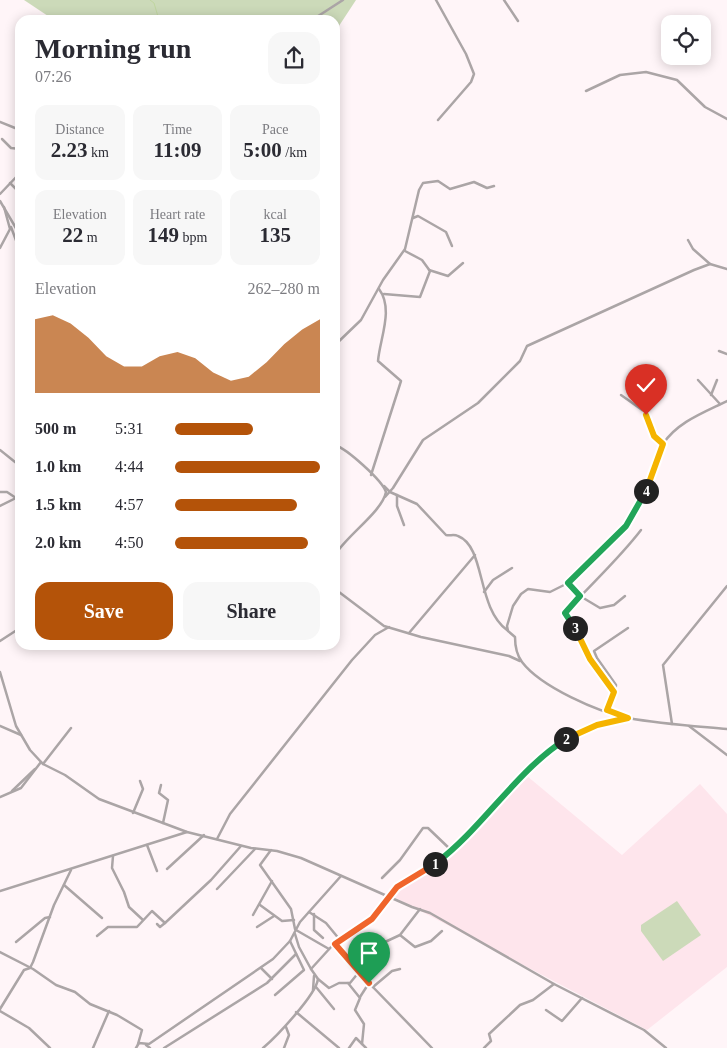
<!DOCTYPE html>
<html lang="en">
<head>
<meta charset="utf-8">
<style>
	:root { --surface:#fff; --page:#f7f7f7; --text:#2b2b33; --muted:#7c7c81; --accent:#b45309 }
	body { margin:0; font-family:"Times New Roman",serif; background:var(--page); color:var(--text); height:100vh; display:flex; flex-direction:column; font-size:19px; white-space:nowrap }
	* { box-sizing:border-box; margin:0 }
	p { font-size:16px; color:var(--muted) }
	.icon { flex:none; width:28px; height:28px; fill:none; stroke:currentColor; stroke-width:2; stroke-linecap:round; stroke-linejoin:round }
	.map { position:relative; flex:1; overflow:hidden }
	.drawer { position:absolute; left:15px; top:15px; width:325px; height:635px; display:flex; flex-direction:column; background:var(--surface); border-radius:15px; box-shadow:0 2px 12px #0003 }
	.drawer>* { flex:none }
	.tools { position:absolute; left:661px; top:15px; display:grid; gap:10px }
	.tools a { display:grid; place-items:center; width:50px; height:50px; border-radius:10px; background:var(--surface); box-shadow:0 2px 12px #0003; font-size:25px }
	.pin { position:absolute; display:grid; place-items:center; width:42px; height:42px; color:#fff; margin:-51px -21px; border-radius:50% 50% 50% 0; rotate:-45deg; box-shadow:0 0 5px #0007 }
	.pin .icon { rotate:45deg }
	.km { position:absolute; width:25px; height:25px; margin:-12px; border-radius:50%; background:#222; color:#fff; font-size:14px; line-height:25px; text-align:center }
	.round { display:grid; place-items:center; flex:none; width:52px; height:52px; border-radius:15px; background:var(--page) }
	.overview { display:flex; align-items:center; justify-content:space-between; height:85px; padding:0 20px }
	h1 { font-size:28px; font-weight:800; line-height:38px }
	.figures { display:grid; grid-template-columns:repeat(3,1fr); gap:8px; height:85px; padding:5px 20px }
	.figures div { display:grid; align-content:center; border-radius:12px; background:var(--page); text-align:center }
	.figures b { font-size:21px; font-weight:800 }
	.figures small { font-size:14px; font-weight:400 }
	.figures p { font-size:14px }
	.chart { height:140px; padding:10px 20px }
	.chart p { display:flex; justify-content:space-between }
	.chart svg { width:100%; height:90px; margin-top:5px; fill:var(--accent); opacity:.7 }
	.action { display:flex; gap:10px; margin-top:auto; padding:10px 20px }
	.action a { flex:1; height:58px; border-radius:15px; background:var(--accent); color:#fff; font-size:20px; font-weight:800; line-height:58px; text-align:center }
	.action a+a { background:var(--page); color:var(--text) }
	ul { padding:0 20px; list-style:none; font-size:16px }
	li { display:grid; grid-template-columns:80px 60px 1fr; align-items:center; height:38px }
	li i { height:12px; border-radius:6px; background:var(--accent) }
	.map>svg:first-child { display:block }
	.built { fill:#fee5ec }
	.green { fill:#ccdab9 }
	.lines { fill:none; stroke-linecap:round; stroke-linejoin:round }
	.stream { stroke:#c0d6a0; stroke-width:1 }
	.street { stroke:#aba5a6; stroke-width:2.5 }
	.split-1-casing { stroke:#fff; stroke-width:10 }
	.split-2-casing { stroke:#fff; stroke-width:10 }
	.split-3-casing { stroke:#fff; stroke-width:10 }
	.split-4-casing { stroke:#fff; stroke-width:10 }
	.split-5-casing { stroke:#fff; stroke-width:10 }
	.split-1 { stroke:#f0652b; stroke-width:6 }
	.split-2 { stroke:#22a559; stroke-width:6 }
	.split-3 { stroke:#f5b400; stroke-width:6 }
	.split-4 { stroke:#22a559; stroke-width:6 }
	.split-5 { stroke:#f5b400; stroke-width:6 }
</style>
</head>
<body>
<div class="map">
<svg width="727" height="1048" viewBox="0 0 727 1048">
	<rect width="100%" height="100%" fill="#fff5f8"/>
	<path class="built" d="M527,776L622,855L700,784L727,814V967L647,1030L394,897L400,888L437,867Z"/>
	<g class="green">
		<path d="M24,0H356L335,32V20H54Z"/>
		<path d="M677,901L701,935L663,961L641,931V925Z"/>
	</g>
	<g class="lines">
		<path class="stream" d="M150,0L154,3L159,20"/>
		<g class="street">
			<path d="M436,0L466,54L474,74L471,82L438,120"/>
			<path d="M504,0L518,21"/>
			<path d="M312,20L343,0"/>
			<path d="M586,91L620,75L646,72L677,80L705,107L727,119"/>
			<path d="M0,122L20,130"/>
			<path d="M2,139L11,148L20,149"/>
			<path d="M10,183L20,193"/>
			<path d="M0,194L20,173"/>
			<path d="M0,201L20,235"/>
			<path d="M413,218L418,216L446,232L452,246"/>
			<path d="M11,227L20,251"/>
			<path d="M688,240L693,249L710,264"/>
			<path d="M0,248L10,229L4,207"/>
			<path d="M429,270L448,276L463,263"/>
			<path d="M384,294L420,297L430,271L422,260L405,251"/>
			<path d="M335,345L361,320L383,280L405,249L419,190L423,183L438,181L450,189L474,182L487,188L494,186"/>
			<path d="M719,351L727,354"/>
			<path d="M698,380L720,404"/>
			<path d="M621,395L645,412L654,436L663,444"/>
			<path d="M711,395L717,380"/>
			<path d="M727,401C705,412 677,422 663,444L638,508L616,537L568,583L550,592L528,589L521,594L513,606L507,626L508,631L515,637C515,646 516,654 522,662C541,687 598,712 628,718C661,724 694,726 727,729"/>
			<path d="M335,445C347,449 382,480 386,492C382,512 347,535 335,555"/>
			<path d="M0,450L20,466"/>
			<path d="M371,475L401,381L378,361C380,338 394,309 379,289"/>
			<path d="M384,486L390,492L417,504L446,535C450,536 454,534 458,536C486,547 476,607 507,630"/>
			<path d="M0,492H7L16,498"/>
			<path d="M397,495V506L404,525"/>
			<path d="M385,497L393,488L423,440L478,403L520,361L527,346L694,270L710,264L727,269"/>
			<path d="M0,506L20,496"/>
			<path d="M568,583L580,596L600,608L614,605L625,596"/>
			<path d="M335,589L384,626L421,637L509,656L520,661"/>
			<path d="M484,592L493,580L512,568"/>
			<path d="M409,633L475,555"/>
			<path d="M0,641L20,628"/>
			<path d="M0,672L16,726L30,750L43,764L65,775L99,799L187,832L251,848L277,851L301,858L412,907L430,913L554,984L644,1030L666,1048"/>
			<path d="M615,693L616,685L597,658L594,651L628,628"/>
			<path d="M607,710L614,692L590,659L579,634L565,613C590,585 618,560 641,530"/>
			<path d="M672,724L663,665L727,586"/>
			<path d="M0,726L21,735"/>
			<path d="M689,726L727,755"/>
			<path d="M43,764L71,728"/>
			<path d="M161,785L159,793L168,800L163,823"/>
			<path d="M12,791L35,769"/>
			<path d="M0,797L21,788L41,762"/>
			<path d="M133,813L143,789L140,781"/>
			<path d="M217,839L230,814L352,660L375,635L389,627"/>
			<path d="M147,845L157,871"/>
			<path d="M271,850L260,865L291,909L295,929"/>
			<path d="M113,856L112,868L124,892L129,907L143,920"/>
			<path d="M167,869L204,835"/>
			<path d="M382,878L400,860L423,828H428L451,850"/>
			<path d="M64,885L102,918"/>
			<path d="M217,889L255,849"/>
			<path d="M0,891L187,832"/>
			<path d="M260,905L282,921L294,920"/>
			<path d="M309,912L326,923L340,940"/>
			<path d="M314,914V930L323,938"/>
			<path d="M253,915L272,881"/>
			<path d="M157,924L160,927L165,923"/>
			<path d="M257,927L274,916"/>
			<path d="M296,930L329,949"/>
			<path d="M295,934L299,947L311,969"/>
			<path d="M400,935L415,947L431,941L442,931"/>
			<path d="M97,936L108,927H137L152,911L165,923L211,880L241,846"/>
			<path d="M16,942L45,918L50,917"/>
			<path d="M335,944L369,983L432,1048"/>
			<path d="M0,952L33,969L56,985L75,992L90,1004L117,1015L142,1030L138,1044"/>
			<path d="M356,967L385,942L400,935L420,909"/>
			<path d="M261,968L272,979"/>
			<path d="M318,979L329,988L339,983H350L359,972"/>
			<path d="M348,983L360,998L355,1010L364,1024L362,1044"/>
			<path d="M316,987L334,1009"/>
			<path d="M373,987L392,971L400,969"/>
			<path d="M313,990L314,976"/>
			<path d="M275,995L304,970L290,941"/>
			<path d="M360,997L369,983"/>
			<path d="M0,1009L24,970L30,968L33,962L54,905L71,870"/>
			<path d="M546,1010L562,1021L582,998"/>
			<path d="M0,1011L29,1028L50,1048"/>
			<path d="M296,1012L339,1048"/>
			<path d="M146,1045L150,1048"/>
			<path d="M93,1048L109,1011"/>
			<path d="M136,1048L139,1043L149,1044L273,959L290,941L300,922L341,876"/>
			<path d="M164,1048L267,983L296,954"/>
			<path d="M263,1048C276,1037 316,995 318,979L311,969L331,947L372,919L397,887L430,867L451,850L548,752L577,733L604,723L627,718"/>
			<path d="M284,1048L289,1035L286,1027"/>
			<path d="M349,1048L356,1038L366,1048"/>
			<path d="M484,1048L491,1041L489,1034L520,1005L533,1000L554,984"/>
		</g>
	</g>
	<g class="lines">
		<defs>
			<path id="split-1" d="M369,983L335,944L372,919L397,887L435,864"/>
			<path id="split-2" d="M435,864C484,827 515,772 566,739"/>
			<path id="split-3" d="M566,739L597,725L628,718L607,710L614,692L590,659L575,628"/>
			<path id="split-4" d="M575,628L565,613L580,596L568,583L626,526L646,491"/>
			<path id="split-5" d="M646,491L663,444L654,436L646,415"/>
		</defs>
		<use href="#split-1" class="split-1-casing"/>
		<use href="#split-2" class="split-2-casing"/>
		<use href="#split-3" class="split-3-casing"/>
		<use href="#split-4" class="split-4-casing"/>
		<use href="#split-5" class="split-5-casing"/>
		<use href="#split-1" class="split-1"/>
		<use href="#split-2" class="split-2"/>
		<use href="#split-3" class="split-3"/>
		<use href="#split-4" class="split-4"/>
		<use href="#split-5" class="split-5"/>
	</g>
</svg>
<div class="tools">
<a><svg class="icon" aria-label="locate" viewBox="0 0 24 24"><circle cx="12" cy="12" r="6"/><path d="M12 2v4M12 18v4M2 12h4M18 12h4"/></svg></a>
</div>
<div class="pin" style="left:369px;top:983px;background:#1e9e55"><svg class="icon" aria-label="arrive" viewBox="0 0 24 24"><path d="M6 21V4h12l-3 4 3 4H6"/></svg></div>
<div class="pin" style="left:646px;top:415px;background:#d93025"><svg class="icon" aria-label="check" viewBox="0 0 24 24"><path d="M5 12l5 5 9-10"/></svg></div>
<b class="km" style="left:435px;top:864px">1</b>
<b class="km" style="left:566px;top:739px">2</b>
<b class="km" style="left:575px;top:628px">3</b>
<b class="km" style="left:646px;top:491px">4</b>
<section class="drawer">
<div class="overview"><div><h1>Morning run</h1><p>07:26</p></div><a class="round"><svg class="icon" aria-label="share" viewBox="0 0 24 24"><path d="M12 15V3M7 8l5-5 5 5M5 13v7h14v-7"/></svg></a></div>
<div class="figures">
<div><p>Distance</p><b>2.23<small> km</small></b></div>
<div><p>Time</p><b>11:09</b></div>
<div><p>Pace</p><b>5:00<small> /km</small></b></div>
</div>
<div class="figures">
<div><p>Elevation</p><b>22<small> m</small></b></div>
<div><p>Heart rate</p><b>149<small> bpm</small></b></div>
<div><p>kcal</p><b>135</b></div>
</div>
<div class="chart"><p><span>Elevation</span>262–280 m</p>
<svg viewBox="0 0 160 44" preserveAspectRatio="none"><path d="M0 44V8L10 6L20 10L30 17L40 26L50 31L60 31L70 26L80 24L90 27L100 34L110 38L120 36L130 29L140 20L150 13L160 8V44z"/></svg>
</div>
<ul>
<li><b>500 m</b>5:31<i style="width:54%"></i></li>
<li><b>1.0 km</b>4:44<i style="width:100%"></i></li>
<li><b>1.5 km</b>4:57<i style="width:84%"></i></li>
<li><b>2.0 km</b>4:50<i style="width:92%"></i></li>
</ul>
<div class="action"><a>Save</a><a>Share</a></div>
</section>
</div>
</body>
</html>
